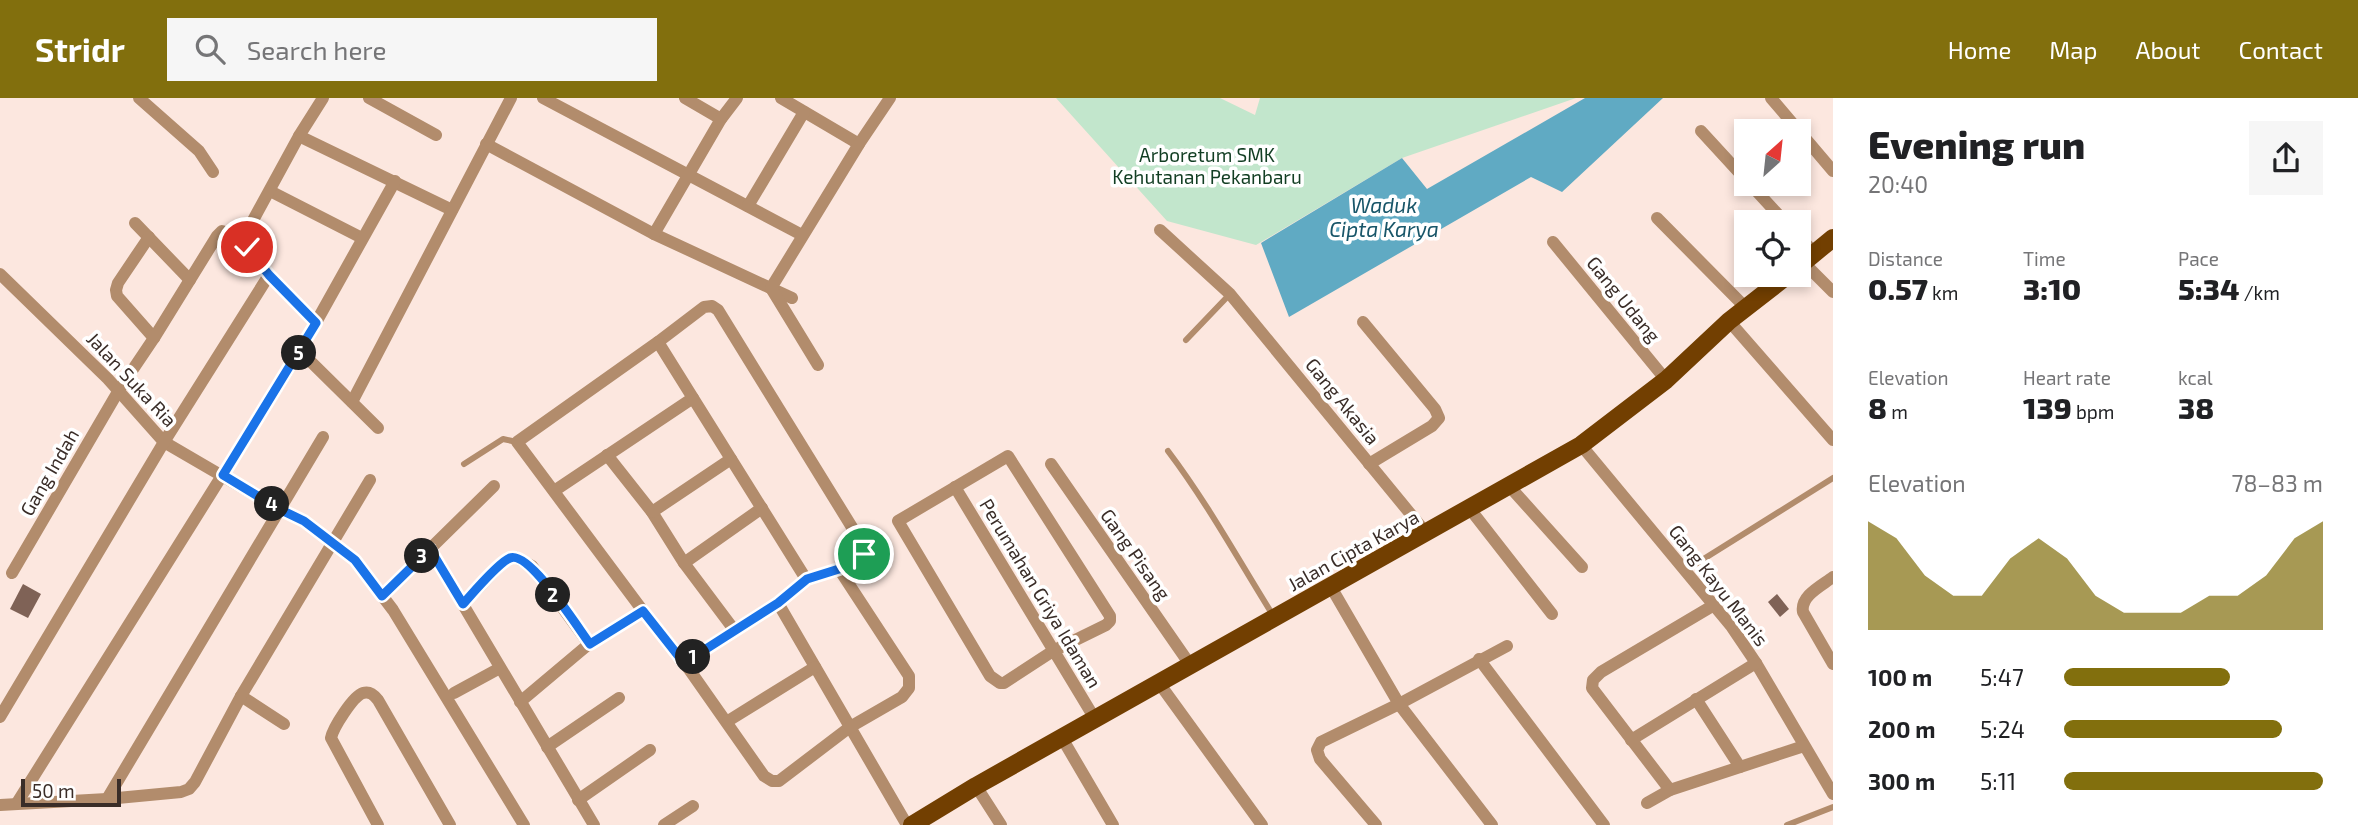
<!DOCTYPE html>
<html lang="en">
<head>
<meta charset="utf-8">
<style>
	:root { --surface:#fff; --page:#f6f6f6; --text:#202124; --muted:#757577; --accent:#826f0d }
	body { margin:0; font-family:"Exo 2",sans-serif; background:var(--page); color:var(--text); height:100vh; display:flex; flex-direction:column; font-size:26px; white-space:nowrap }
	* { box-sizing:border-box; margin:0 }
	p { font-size:23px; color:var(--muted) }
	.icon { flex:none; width:38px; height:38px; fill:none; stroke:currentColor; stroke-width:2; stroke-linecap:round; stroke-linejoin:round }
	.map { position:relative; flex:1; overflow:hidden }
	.panel { display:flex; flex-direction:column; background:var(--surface); width:525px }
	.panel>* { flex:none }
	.needle { width:46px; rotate:27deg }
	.buttons { position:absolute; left:1734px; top:21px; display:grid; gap:14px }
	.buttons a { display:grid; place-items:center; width:77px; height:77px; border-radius:0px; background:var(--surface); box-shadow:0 4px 10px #0003; font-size:35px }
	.scale { position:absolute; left:21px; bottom:18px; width:100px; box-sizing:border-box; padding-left:7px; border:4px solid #3a2d28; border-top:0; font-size:19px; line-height:24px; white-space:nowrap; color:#3a2d28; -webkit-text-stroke:5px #fff; paint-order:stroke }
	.pin { position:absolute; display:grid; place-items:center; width:60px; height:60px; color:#fff; margin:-30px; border:4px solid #fff; border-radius:50%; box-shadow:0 2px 7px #0007 }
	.km { position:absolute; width:35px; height:35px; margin:-18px; border-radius:50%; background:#222; color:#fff; font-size:19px; line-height:35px; text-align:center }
	.round { display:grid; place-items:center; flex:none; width:74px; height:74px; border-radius:0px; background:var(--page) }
	.summary { display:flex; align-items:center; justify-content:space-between; height:119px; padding:0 35px }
	h1 { font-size:38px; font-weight:800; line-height:52px }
	.metrics { display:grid; grid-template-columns:repeat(3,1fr); gap:10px; height:119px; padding:7px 35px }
	.metrics div { display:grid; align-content:center }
	.metrics b { font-size:30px; font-weight:800 }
	.metrics small { font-size:19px; font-weight:400 }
	.metrics p { font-size:19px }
	.chart { height:196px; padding:14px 35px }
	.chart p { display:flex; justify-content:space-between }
	.chart svg { width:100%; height:126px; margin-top:7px; fill:var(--accent); opacity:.7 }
	ul { padding:0 35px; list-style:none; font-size:23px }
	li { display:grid; grid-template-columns:112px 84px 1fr; align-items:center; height:52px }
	li i { height:18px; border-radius:9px; background:var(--accent) }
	header { display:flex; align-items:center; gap:42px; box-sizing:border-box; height:98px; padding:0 35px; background:var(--accent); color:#fff }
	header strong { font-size:33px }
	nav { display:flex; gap:38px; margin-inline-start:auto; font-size:24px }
	.search { width:490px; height:63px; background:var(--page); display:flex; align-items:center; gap:18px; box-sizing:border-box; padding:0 24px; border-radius:0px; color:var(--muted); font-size:26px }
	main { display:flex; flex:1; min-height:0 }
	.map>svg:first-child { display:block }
	.green { fill:#c2e6cc }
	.water { fill:#60aac3 }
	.building { fill:#7f6256 }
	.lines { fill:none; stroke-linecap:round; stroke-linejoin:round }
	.service { stroke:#b28c6c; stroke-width:6 }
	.minor { stroke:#b28c6c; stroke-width:12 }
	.primary { stroke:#723f01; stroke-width:18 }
	.route-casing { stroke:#fff; stroke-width:14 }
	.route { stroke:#1a73e8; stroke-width:9 }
	.labels { text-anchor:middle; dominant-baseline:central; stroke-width:7; stroke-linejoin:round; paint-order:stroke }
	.park-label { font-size:19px; fill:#123e23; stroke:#fff }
	.street-label { font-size:19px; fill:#3a2d28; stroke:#fff }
	.water-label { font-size:21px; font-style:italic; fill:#195669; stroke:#fff }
</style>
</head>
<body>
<header>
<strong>Stridr</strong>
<div class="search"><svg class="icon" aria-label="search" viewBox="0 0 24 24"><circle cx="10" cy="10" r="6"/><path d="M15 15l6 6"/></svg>Search here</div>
<nav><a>Home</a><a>Map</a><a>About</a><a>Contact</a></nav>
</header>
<main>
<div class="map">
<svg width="1833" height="727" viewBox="0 0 1833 727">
	<rect width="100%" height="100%" fill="#fce7df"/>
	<path class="green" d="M1056,0H1220L1255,17L1260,0H1576L1402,60L1256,147L1167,123Z"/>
	<path class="water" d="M1585,0H1663L1562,94L1531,79L1289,219L1261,145L1402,60L1427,91Z"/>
	<g class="building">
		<path d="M23,486L41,496L28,520L10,511Z"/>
		<path d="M1777,496L1789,511L1780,519L1768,504Z"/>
	</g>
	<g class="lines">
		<g class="service">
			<path d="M1186,242L1230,196"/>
			<path d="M1168,353C1208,406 1239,463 1274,519"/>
			<path d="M464,366L503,341L517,344"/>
			<path d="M1686,472L1833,380"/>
			<path d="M1787,727L1833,709"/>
		</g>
		<g class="minor">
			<path d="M139,0L199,53L213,74"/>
			<path d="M369,0L436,37"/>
			<path d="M543,0L802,137"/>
			<path d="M685,0L721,21"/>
			<path d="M781,0L859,46"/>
			<path d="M1771,0L1833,73"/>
			<path d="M1701,33L1746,82"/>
			<path d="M299,38L452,112"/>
			<path d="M486,46L654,136L792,200"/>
			<path d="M1750,86L1785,124"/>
			<path d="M270,93L362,140"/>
			<path d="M748,108L804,14"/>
			<path d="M1657,120L1746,210"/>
			<path d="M135,125L190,182"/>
			<path d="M1160,132L1230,196L1427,436"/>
			<path d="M654,136L721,21L737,0"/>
			<path d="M149,139L118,185L116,192L117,198L154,240"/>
			<path d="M1799,139L1815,155"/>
			<path d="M1553,144L1666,282"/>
			<path d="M1804,165L1833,194"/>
			<path d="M0,176L108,281L164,344L279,411L304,423L355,462L393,512L524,727"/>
			<path d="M1729,223L1833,342"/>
			<path d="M1363,224L1435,311L1439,320L1432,328L1369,366"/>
			<path d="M316,225L269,177L241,141L245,137L299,38L323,0"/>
			<path d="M658,244L704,209L712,208L718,212L866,452L865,456L839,471"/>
			<path d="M300,253L378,330"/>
			<path d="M818,267L771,190L859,46L890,0"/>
			<path d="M352,304L511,0"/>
			<path d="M1581,347L1731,528L1756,565L1833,696"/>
			<path d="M607,357L652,414L684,465"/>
			<path d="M1008,358L1110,518V523L1106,527L1053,553L1004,585H1000L990,578L898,423Z"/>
			<path d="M1051,366L1191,568"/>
			<path d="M955,389L1095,621"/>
			<path d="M1510,389L1582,469"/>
			<path d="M554,393L693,300"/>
			<path d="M1470,411L1552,516"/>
			<path d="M652,414L731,361"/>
			<path d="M430,451L594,727"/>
			<path d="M12,475L119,292L154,240L217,138L222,133L241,141"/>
			<path d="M1833,479C1821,488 1800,498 1803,514L1833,566"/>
			<path d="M1331,489L1399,606L1492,727"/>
			<path d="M382,498L494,388"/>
			<path d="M778,505L907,727"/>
			<path d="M463,506L501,466L509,460L515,459L532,468L589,546"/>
			<path d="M735,533L684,465L762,410"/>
			<path d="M1479,561L1604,727"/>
			<path d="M684,564L778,505L806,481L839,471L909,578V590L902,599L850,629L779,683H772L764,678L684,564L643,513L517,344L658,244L806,481"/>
			<path d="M1159,585L1262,727"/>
			<path d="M454,595L500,570"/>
			<path d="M241,598L284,626"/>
			<path d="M1696,601L1740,669"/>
			<path d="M520,604L589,546L643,513"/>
			<path d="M0,619L164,344L269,177"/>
			<path d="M728,623L815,569"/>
			<path d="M1062,640L1113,727"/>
			<path d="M1631,642L1756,565"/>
			<path d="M547,649L619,600"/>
			<path d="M976,688L1001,727"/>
			<path d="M1670,692L1592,590L1593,582L1601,574L1714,507"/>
			<path d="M107,701L323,339"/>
			<path d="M578,702L650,652"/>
			<path d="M17,705L300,253L395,83"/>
			<path d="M1647,705L1670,692L1804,648"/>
			<path d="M0,707L107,701L181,694L189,691L195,684L241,598L370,382"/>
			<path d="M378,727L331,640C333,630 353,598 363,595C370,593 374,597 378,602L450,727"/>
			<path d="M664,727L693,708"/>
			<path d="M1376,727L1320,661L1317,652L1321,644L1399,606L1507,548"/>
		</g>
		<g class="primary">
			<path d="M1799,168L1833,140"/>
			<path d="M912,727L976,688L1581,347L1666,282L1729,223L1788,177"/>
		</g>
	</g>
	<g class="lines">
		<defs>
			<path id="route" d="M247,149L269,177L316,225L223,377L279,411L304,423L355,462L382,498L430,451L463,506C473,495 498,465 510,460C529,452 578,530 590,546L643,513L684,565L778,505L807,481L839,471L864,456"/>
		</defs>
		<use href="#route" class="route-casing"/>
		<use href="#route" class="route"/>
	</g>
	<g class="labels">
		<g class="park-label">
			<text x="1207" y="56">Arboretum SMK<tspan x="1207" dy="22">Kehutanan Pekanbaru</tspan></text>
		</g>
		<g class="street-label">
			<text transform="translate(1624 201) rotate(51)">Gang Udang</text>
			<text transform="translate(132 281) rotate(47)">Jalan Suka Ria</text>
			<text transform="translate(1343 303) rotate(51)">Gang Akasia</text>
			<text transform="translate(49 374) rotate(-60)">Gang Indah</text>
			<text transform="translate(1353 452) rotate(-29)">Jalan Cipta Karya</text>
			<text transform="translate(1136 456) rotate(55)">Gang Pisang</text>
			<text transform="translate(1719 487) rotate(52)">Gang Kayu Manis</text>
			<text transform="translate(1041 495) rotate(59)">Perumahan Griya Idaman</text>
		</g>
		<g class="water-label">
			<text x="1384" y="106">Waduk<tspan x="1384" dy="24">Cipta Karya</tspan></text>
		</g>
	</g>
</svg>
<div class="buttons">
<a><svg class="needle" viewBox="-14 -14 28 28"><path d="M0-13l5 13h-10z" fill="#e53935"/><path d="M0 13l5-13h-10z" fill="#757577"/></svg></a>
<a><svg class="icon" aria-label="locate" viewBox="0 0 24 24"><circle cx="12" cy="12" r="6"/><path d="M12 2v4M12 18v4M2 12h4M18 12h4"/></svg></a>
</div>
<div class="scale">50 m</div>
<div class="pin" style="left:864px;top:456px;background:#1e9e55"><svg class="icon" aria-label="arrive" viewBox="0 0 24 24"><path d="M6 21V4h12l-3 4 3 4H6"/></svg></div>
<div class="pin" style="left:247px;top:149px;background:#d93025"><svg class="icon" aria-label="check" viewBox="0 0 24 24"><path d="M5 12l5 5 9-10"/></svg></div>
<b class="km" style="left:693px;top:559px">1</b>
<b class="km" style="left:553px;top:497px">2</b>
<b class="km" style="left:422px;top:458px">3</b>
<b class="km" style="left:272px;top:406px">4</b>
<b class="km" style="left:299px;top:255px">5</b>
</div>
<section class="panel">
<div class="summary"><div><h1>Evening run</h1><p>20:40</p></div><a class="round"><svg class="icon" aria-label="share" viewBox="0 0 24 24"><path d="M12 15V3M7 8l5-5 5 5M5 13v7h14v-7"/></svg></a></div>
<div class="metrics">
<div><p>Distance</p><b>0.57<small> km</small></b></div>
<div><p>Time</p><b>3:10</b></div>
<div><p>Pace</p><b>5:34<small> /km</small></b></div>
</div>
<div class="metrics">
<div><p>Elevation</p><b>8<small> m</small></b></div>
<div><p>Heart rate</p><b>139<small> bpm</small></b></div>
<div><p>kcal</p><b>38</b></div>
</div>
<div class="chart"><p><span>Elevation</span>78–83 m</p>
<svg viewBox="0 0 160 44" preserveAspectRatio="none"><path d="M0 44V6L10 12L20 25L30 32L40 32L50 19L60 12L70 19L80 32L90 38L100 38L110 38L120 32L130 32L140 25L150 12L160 6V44z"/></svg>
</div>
<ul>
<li><b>100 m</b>5:47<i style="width:64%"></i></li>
<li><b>200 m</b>5:24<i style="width:84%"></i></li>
<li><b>300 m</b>5:11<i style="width:100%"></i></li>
</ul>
</section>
</main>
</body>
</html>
